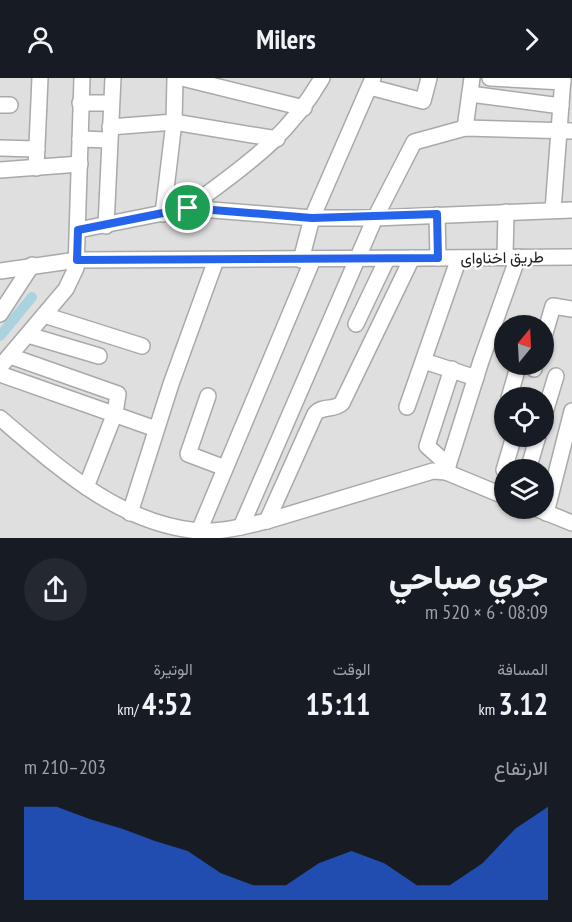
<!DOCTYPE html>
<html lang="ar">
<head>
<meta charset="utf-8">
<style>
	:root { --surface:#171b24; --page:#242831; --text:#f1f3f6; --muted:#9ea1a6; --accent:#2563eb }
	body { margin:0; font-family:"PT Sans Narrow",Vazirmatn,sans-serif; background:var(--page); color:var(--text); direction:rtl; height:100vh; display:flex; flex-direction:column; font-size:22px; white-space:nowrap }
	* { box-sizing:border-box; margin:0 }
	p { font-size:20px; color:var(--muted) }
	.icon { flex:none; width:33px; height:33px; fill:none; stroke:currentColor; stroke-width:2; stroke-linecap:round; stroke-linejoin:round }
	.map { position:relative; height:460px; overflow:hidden; direction:ltr }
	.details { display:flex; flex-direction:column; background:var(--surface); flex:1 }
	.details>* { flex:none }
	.needle { width:39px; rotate:18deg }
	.controls { position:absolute; left:494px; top:237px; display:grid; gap:12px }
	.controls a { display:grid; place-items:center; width:60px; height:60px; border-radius:50%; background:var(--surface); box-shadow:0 2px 4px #0004; font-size:30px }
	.pin { position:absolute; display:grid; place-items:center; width:51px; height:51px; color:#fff; margin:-26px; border:3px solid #fff; border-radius:50%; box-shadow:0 2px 6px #0007 }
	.round { display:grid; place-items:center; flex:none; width:63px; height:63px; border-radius:32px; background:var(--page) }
	.head { display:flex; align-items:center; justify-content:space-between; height:102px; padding:0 24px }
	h1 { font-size:33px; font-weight:800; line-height:45px }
	.stats { display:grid; grid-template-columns:repeat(3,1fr); gap:9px; height:102px; padding:6px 24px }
	.stats div { display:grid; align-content:center }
	.stats b { font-size:30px; font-weight:800 }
	.stats small { font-size:16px; font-weight:400 }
	.stats p { font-size:16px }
	.chart { height:168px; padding:12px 24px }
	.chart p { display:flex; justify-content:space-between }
	.chart svg { width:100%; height:108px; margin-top:6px; fill:var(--accent); opacity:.7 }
	header { display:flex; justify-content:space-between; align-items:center; height:78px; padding:0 24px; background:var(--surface); font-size:27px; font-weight:800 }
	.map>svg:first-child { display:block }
	.residential { fill:#e0dfdf; fill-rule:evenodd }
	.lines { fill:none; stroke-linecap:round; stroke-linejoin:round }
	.canal { stroke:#aad3df; stroke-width:10 }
	.minor-casing { stroke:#a9a9a9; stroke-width:18 }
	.minor { stroke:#fff; stroke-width:15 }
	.route-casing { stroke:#fff; stroke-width:12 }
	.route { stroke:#2563eb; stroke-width:8 }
	.labels { text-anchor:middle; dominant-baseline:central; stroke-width:4.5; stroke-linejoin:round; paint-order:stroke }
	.street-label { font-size:16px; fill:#222; stroke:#fff }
</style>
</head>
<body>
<header><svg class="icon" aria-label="forward" viewBox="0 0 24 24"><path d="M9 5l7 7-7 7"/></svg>Milers<svg class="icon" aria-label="person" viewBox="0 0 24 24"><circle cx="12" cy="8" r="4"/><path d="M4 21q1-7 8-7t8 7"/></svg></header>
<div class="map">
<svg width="572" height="460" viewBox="0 0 572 460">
	<rect width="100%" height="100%" fill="#f2efe9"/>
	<path class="residential" d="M0,0H572V460H0ZM504,248H543V286H504ZM504,320H543V358H504ZM504,392H543V430H504Z"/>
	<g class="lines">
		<path class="canal" d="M0,258L32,219"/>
		<defs>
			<g id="minor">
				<path d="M182,0L304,30"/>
				<path d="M490,0L563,4"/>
				<path d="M370,9L423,23L429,0"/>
				<path d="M470,16L561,28"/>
				<path d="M80,25H110"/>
				<path d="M0,27H10"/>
				<path d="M110,49L174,44L277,61"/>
				<path d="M465,50L472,0"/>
				<path d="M80,61L108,62"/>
				<path d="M0,70L37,71"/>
				<path d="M36,90L40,0"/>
				<path d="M0,92L80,86"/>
				<path d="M188,130C243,89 287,61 322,0"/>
				<path d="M553,132L563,0"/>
				<path d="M163,136L174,44L175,0"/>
				<path d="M437,137L438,180"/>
				<path d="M106,148L113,0"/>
				<path d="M78,152L188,130L312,140H375L572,132"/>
				<path d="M505,179L506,134"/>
				<path d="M301,182L312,140L373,0"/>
				<path d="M0,193L77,182L572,179"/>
				<path d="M0,236L32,187"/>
				<path d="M44,237L142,268"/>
				<path d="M356,246L387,181"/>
				<path d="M28,257L99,278"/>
				<path d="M543,262L553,228L572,231"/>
				<path d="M10,278L118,316L115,335L86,409"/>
				<path d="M424,283L476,300"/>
				<path d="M0,289L66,211L76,190L82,0"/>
				<path d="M534,291L535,286"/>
				<path d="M0,296L156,351"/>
				<path d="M208,318L188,376L225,390"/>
				<path d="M509,320L518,289"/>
				<path d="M407,329L459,180"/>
				<path d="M0,340C59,390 118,445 198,453C220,455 245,448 267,443L433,393L446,394L504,418"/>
				<path d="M543,341L556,298"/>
				<path d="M448,387L427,368L452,291"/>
				<path d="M504,392L514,358"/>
				<path d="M528,392L538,358"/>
				<path d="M446,394L481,283L518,179"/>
				<path d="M535,430L572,445"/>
				<path d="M130,435L171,306L216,182"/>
				<path d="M546,435L572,333"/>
				<path d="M267,443L315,336C322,327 334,333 342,325L412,180"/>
				<path d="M241,449L375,140L414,64L465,50L572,53"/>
				<path d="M199,453L313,181"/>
			</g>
		</defs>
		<use href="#minor" class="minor-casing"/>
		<use href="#minor" class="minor"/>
	</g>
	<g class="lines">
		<defs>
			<path id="route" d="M188,130L312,140L437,136L438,180L77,182L78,152Z"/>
		</defs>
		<use href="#route" class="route-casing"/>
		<use href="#route" class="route"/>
	</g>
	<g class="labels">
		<g class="street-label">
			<text transform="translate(502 179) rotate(-1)">طريق اخناواى</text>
		</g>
	</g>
</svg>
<div class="controls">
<a><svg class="needle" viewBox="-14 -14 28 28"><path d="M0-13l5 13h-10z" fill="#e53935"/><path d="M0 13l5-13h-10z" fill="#9ea1a6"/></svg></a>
<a><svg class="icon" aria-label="locate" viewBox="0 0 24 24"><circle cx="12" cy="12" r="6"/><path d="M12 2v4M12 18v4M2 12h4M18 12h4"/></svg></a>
<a><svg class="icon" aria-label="layers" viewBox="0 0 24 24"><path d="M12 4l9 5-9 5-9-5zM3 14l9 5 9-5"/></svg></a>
</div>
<div class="pin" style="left:188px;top:130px;background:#1e9e55"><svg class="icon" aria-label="arrive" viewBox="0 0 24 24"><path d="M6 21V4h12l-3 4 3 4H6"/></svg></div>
</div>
<section class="details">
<div class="head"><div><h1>جري صباحي</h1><p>08:09 · 6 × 520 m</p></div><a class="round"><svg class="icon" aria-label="share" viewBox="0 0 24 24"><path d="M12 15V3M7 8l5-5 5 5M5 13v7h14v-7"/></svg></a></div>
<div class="stats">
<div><p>المسافة</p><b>3.12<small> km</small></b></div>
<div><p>الوقت</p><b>15:11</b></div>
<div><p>الوتيرة</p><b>4:52<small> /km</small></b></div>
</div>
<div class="chart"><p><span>الارتفاع</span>203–210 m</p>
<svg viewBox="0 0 160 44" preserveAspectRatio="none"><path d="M0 44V6L10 6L20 11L30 15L40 20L50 24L60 33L70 38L80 38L90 29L100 24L110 29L120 38L130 38L140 29L150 15L160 6V44z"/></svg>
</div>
</section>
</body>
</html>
